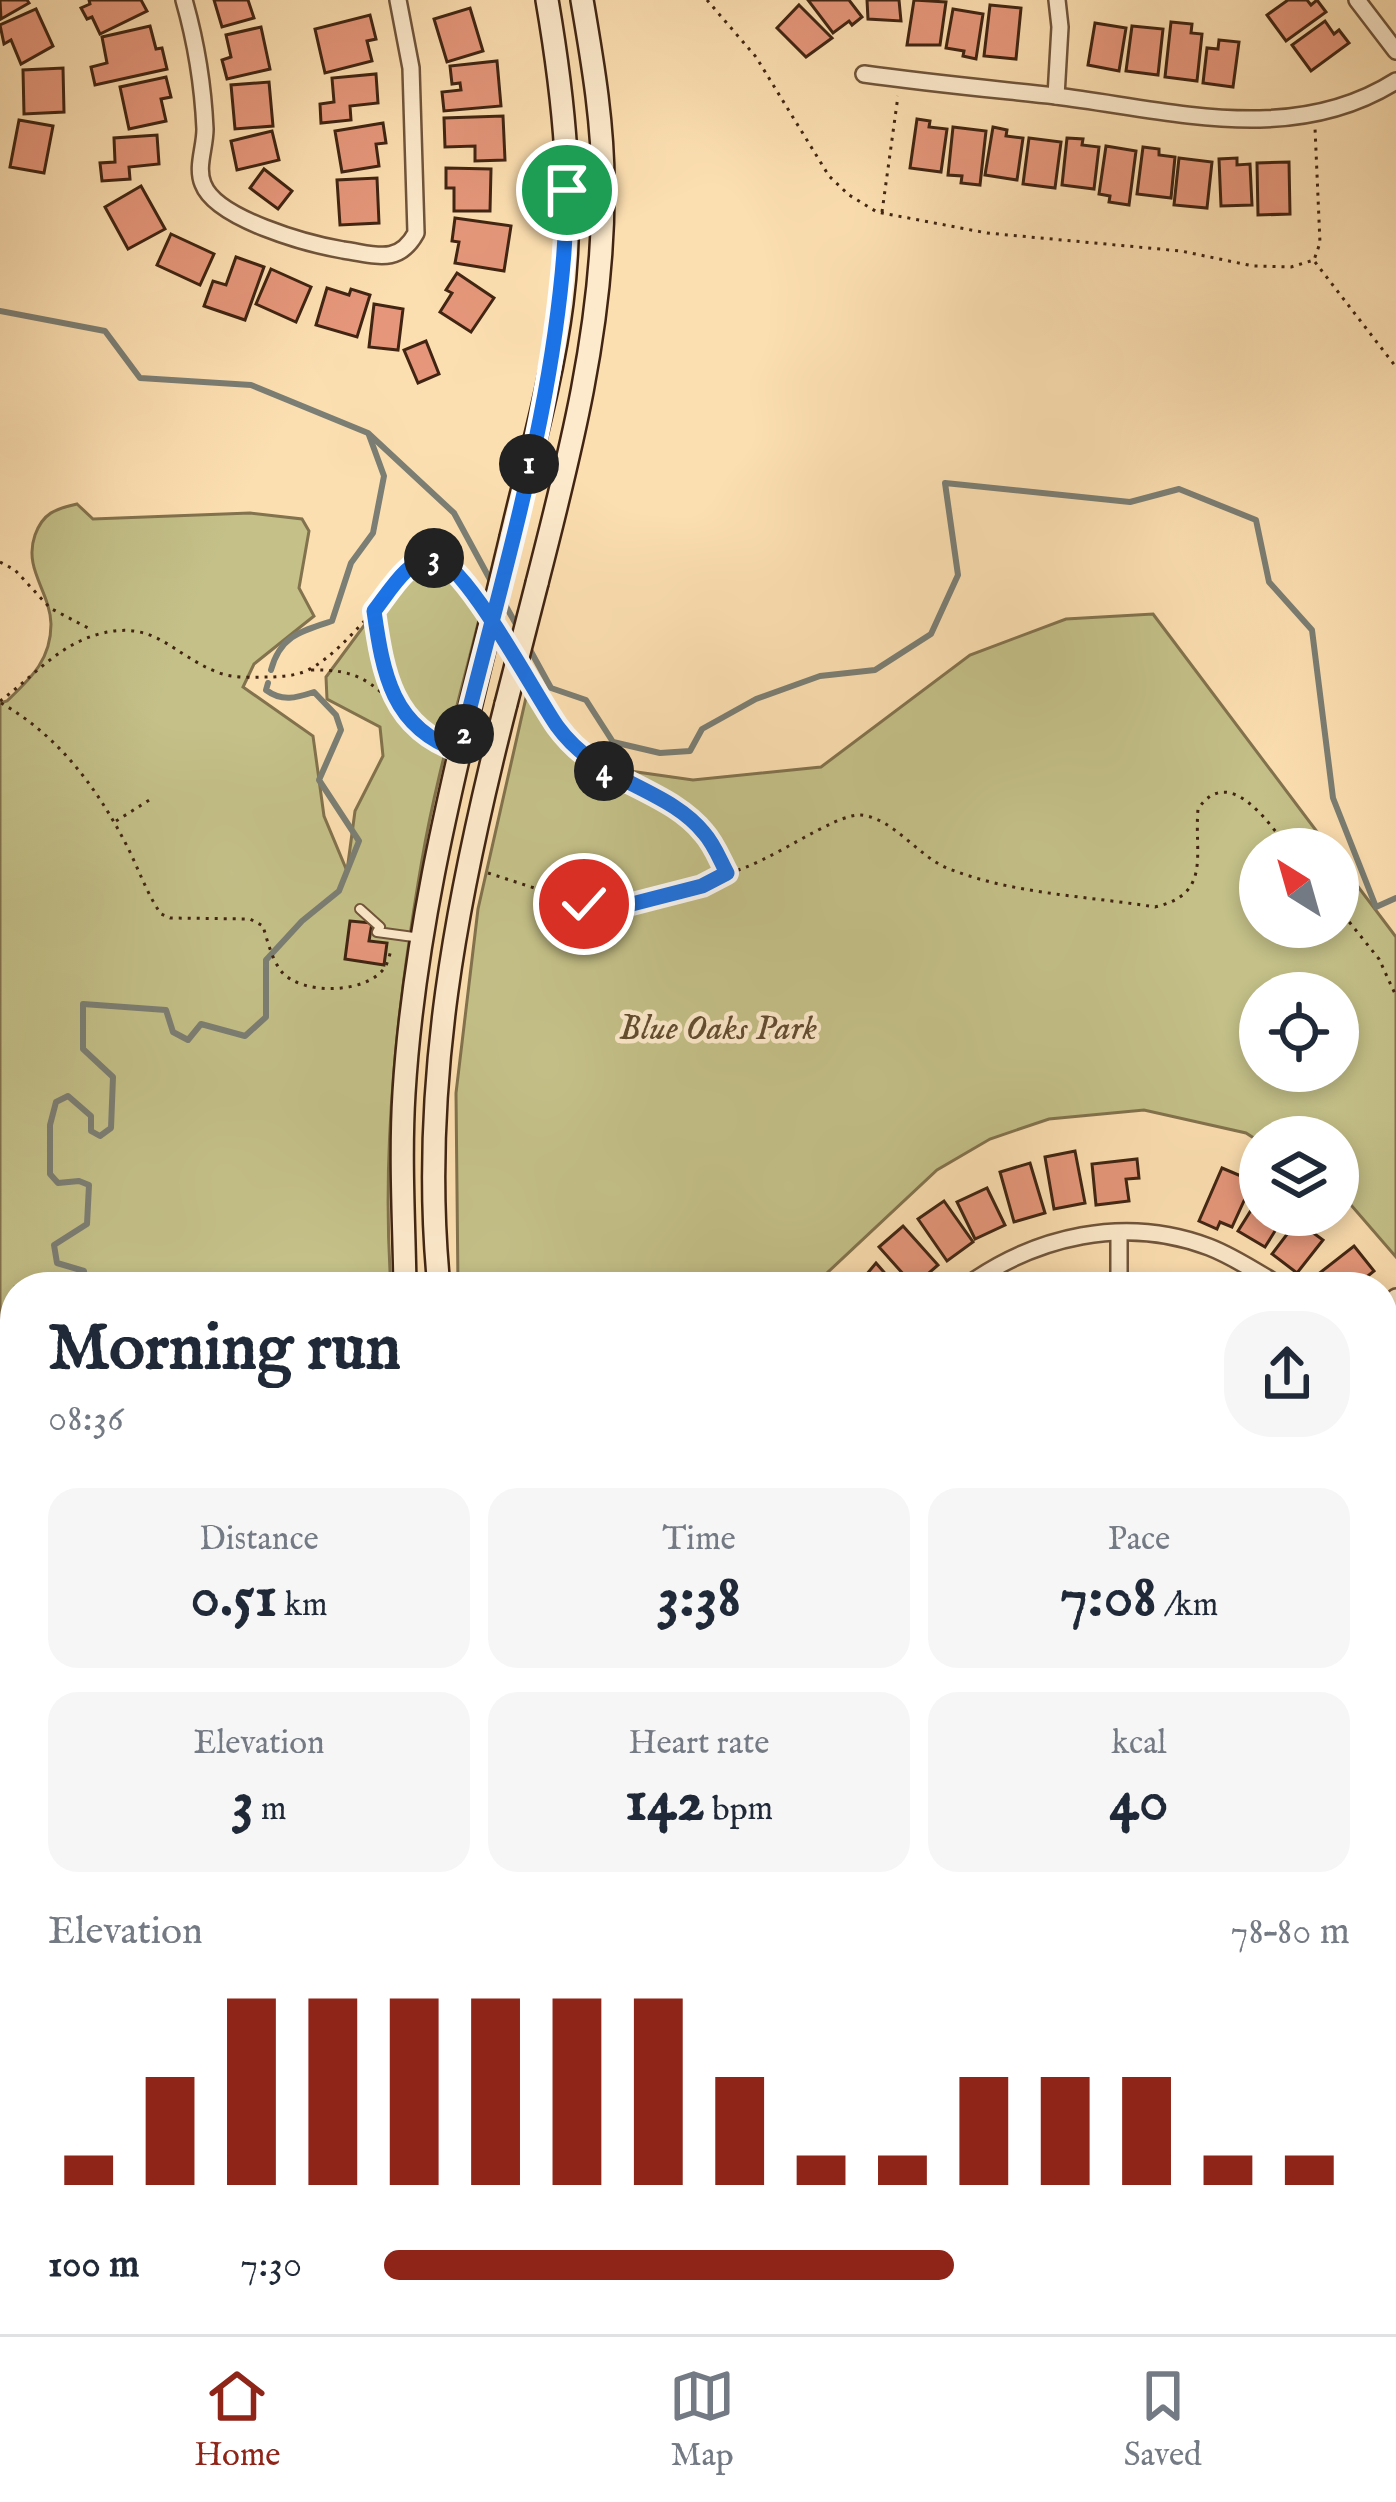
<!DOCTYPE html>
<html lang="en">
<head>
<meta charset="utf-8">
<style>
	:root { --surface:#fff; --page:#f6f6f7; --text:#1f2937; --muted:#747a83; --line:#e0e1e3; --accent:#8f2418 }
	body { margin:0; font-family:"IM FELL English",serif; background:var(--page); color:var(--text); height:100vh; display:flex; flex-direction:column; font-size:45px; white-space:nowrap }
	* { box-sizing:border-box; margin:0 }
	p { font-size:39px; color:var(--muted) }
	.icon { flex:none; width:66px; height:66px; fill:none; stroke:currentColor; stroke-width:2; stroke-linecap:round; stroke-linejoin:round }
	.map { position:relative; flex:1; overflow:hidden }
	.side { position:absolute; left:0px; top:1272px; width:1398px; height:1062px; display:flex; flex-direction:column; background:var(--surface); border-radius:48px 48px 0 0; box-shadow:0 6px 18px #0003 }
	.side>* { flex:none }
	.needle { width:78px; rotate:323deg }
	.fabs { position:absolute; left:1239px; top:828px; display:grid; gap:24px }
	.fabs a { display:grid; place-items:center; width:120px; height:120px; border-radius:50%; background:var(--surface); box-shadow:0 6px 18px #0003; font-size:60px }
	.pin { position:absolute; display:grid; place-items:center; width:102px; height:102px; color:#fff; margin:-51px; border:6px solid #fff; border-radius:50%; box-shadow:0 3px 12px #0007 }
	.km { position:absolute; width:60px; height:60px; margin:-30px; border-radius:50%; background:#222; color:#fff; font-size:33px; line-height:60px; text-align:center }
	.round { display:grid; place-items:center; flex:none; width:126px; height:126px; border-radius:48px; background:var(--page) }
	.head { display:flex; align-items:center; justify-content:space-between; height:204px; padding:0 48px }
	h1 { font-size:66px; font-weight:700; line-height:90px }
	.metrics { display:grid; grid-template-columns:repeat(3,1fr); gap:18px; height:204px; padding:12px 48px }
	.metrics div { display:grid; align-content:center; border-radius:30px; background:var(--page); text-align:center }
	.metrics b { font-size:60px; font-weight:700 }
	.metrics small { font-size:33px; font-weight:400 }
	.metrics p { font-size:33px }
	.chart { height:336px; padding:24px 48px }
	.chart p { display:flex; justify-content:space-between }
	.chart svg { width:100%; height:216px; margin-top:12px; stroke:var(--accent); stroke-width:6 }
	ul { padding:0 48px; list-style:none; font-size:39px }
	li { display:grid; grid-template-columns:192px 144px 1fr; align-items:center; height:90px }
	li i { height:30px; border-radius:15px; background:var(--accent) }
	.dock { display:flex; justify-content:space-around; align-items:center; height:168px; border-top:3px solid var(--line); background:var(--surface); font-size:33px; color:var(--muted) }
	.dock a { display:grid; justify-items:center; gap:6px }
	.dock .on { color:var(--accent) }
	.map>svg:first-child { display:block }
	.green { fill:#c4c088; stroke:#82724d; stroke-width:3; fill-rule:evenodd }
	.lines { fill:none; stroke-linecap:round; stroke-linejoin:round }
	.stream { stroke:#7b7e74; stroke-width:6 }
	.building { fill:#e6977b; stroke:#412512; stroke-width:3 }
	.lane-casing { stroke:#70543a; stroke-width:12 }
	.street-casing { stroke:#70543a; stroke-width:20 }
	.secondary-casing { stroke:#412512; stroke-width:26 }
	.path { stroke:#412512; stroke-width:3; stroke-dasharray:3 6; stroke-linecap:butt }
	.lane { stroke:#fdeacc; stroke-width:8 }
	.street { stroke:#fdeacc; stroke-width:15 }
	.secondary { stroke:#fdeacc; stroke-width:21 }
	.secondary-bridge-casing { stroke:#412512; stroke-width:26; stroke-linecap:butt }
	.secondary-bridge { stroke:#fdeacc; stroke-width:21 }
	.route-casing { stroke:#fff; stroke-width:24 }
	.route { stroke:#1a73e8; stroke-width:15 }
	.labels { text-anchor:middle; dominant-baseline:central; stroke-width:9; stroke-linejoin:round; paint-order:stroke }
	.park-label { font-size:36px; font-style:italic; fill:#624c30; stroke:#fdeacc }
</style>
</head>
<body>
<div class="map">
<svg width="1396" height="2334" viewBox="0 0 1396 2334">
	<rect width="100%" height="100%" fill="#fcdfb1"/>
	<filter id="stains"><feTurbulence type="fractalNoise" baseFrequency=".00167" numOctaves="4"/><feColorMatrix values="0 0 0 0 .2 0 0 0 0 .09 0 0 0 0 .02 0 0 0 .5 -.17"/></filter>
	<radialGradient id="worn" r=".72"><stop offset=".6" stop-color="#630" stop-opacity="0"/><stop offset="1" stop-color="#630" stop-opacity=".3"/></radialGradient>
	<g class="green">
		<path d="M77,504L93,519L250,513L302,519L309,531L299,588L314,616L254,664L243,687L313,736L324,816L347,871L355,811L383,756L380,727L327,699L326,677L411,562L458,580L481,611C461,694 436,777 422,860C398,1000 381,1145 391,1287H15V1452L0,1451V703L7,701C31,678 51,660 51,624C50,591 23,569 35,535C43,513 55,509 77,504Z"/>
		<path d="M1153,614L1330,849H1260V927H1338V860L1396,937V1257L1338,1190V1137H1260V1142L1246,1133L1144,1110L1049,1119L990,1139L937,1170L812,1287H458L456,1093L478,909L530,680L570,735L623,770L693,780L821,767L970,655L1066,619ZM1260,993H1338V1071H1260Z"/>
	</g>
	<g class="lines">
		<g class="stream">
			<path d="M0,311L105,331L140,378L251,385L368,433L454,513L493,585"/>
			<path d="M503,601L517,626"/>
			<path d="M529,648L551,688L586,700L613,742L660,753L690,751L702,729L756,699L820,676L875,670L931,634L958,575L945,483L1130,502L1179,489L1256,520L1269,582L1312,630L1333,798L1376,907L1396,898"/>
			<path d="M271,670C280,636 301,631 332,621L351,563L373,533L384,476L369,435"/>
			<path d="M86,1287L84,1271L57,1263L54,1245L87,1224L89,1185L79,1181L58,1183L50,1174V1125L56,1102L68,1096L91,1116V1131L100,1136L111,1128L113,1077L83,1049V1004L166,1010L173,1032L188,1040L201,1024L245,1036L266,1017V960L302,921L339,891L359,841L319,780L341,730L336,715L314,692C296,698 282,702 266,690L268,683"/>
		</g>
	</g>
	<g class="building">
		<path d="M0,0H27L29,3L1,19Z"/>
		<path d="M89,0H141L147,11L100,34L92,17L87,19L81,8L90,4Z"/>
		<path d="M214,0H248L254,18L222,27Z"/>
		<path d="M808,0H849L862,17L852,25L849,21L833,33Z"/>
		<path d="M867,0H899L901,21L868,19Z"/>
		<path d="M914,0L946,2L940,45H907Z"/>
		<path d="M1288,0H1307L1311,5L1317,0L1326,12L1286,41L1267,15Z"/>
		<path d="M799,5L832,38L806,57L777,28Z"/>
		<path d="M990,5L1021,8L1016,59L984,56Z"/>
		<path d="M470,8L483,51L447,62L434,19Z"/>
		<path d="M36,9L53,46L21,64L11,40L4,44L0,25Z"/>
		<path d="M953,9L983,14L976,59L963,56L964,51L946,48Z"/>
		<path d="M370,15L376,39L367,41L372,61L325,73L315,29Z"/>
		<path d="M1325,21L1334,34L1339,30L1349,43L1311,71L1292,45Z"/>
		<path d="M1171,22L1192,24L1191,33L1202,34L1197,81L1165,77Z"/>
		<path d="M1095,23L1126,28L1119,71L1088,65Z"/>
		<path d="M150,26L156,49L162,48L167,69L95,85L91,67L107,63L102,37Z"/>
		<path d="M1132,26L1163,29L1158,75L1126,71Z"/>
		<path d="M261,27L270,69L227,79L222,60L231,57L226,35Z"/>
		<path d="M1219,40L1239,42L1233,87L1203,83L1207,48L1218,49Z"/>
		<path d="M497,61L501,106L444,111L442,92L461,90L460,83L452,84L450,66Z"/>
		<path d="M63,68L64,112L24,114L23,70Z"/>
		<path d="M376,74L378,103L350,106L351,120L321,123L320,104L334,102L332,78Z"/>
		<path d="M166,77L171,97L161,99L166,121L129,129L120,87Z"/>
		<path d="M269,82L273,126L235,129L231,85Z"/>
		<path d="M503,116L505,160L475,161V146L445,147L444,118Z"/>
		<path d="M917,119L930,121L929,127L947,129L941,172L910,168Z"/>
		<path d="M19,120L53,126L44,173L10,167Z"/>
		<path d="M383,123L386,143L376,144L379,166L342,172L335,131Z"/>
		<path d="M953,127L986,131L980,185L961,183L962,176L948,175Z"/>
		<path d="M993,127L1007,130L1006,136L1023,138L1017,180L985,175Z"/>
		<path d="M272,131L279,160L237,170L231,141Z"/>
		<path d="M157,135L159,164L129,167L130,179L102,181L100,163L115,162L114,138Z"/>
		<path d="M1029,138L1061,142L1055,188L1023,184Z"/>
		<path d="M1067,138L1083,139L1082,145L1099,147L1094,189L1062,185Z"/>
		<path d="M1106,146L1136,151L1129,205L1109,202L1110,196L1099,194Z"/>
		<path d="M1143,147L1159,149V155L1175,157L1171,198L1137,194Z"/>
		<path d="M1179,158L1212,162L1207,208L1174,205Z"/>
		<path d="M1237,158V165L1250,164L1252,205L1221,206L1219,159Z"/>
		<path d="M1289,162L1290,214L1258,215L1257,163Z"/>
		<path d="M446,168L491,169L490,211H454V188H446Z"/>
		<path d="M264,169L292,191L278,209L250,188Z"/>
		<path d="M377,178L379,223L340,225L337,180Z"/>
		<path d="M141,186L165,229L128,249L105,207Z"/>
		<path d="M455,218L511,226L504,271L455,263L459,242L452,241Z"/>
		<path d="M171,234L214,254L200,285L157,265Z"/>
		<path d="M236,257L264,267L245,320L204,306L213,281L226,285Z"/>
		<path d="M271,269L311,287L296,322L256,304Z"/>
		<path d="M457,273L494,298L471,332L440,312L452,293L446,290Z"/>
		<path d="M327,288L349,295L351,289L370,295L357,337L316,325Z"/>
		<path d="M374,304L403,309L398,350L369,347Z"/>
		<path d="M426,341L439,374L418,383L404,350Z"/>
		<path d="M350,921L372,923L369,941L387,943L384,965L345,959Z"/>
		<path d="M1075,1151L1085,1203L1054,1209L1045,1157Z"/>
		<path d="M1137,1159L1139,1178L1126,1179L1129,1201L1096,1205L1092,1164Z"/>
		<path d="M1030,1163L1045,1213L1014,1222L1000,1172Z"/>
		<path d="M1222,1168L1253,1181L1232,1227L1220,1222L1217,1229L1199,1221Z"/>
		<path d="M987,1188L1005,1225L975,1239L957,1202Z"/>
		<path d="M1260,1196V1215H1285L1265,1247L1238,1231Z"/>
		<path d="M944,1201L973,1242L947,1261L918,1219Z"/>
		<path d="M1297,1221L1323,1240L1297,1273L1272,1254Z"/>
		<path d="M903,1226L938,1265L914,1286L879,1247Z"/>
		<path d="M1354,1246L1374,1271L1354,1287H1318L1312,1279Z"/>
		<path d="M876,1263L897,1287H856Z"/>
		<path d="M1396,1332V1373L1387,1380L1383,1375V1341Z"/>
		<path d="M1383,1500L1389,1507L1396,1502V1525L1383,1535Z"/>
		<rect x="0" y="1515" width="15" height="44"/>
		<path d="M1396,1525V1564L1386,1571L1383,1555L1389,1551L1383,1535Z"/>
		<path d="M11,1605V1616H15V1674H0V1606Z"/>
		<path d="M1396,1645V1685L1383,1667V1654Z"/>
		<path d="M1383,1807L1396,1823V1857L1388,1846L1383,1850Z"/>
		<path d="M0,1844L15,1875V1881L0,1888Z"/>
		<path d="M1385,1986L1396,2002V2018L1383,2027Z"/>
		<path d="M15,2009V2072L8,2078L0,2068V2020Z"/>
		<path d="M1396,2035V2068L1384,2071L1383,2038Z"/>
		<path d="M1396,2075V2109L1389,2111L1383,2078Z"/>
		<path d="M1396,2115V2146L1383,2147V2116Z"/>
		<path d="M1396,2152V2183L1383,2184V2153Z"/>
		<path d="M11,2172L15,2177V2224L0,2235V2181Z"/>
		<path d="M15,2276V2319H31L12,2334H5L0,2328V2288Z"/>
		<path d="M1396,2299V2334H1383L1376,2324L1388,2316L1383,2309Z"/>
		<path d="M174,2319H229L208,2334H185Z"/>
		<path d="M306,2319H328L339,2334H293L309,2322Z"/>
		<path d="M337,2319H375L356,2334H348Z"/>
		<path d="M511,2319H572L553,2334H523Z"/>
		<path d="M710,2319L725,2334H691Z"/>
		<path d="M955,2319H987L978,2326L984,2334H938Z"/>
		<path d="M1208,2319H1257L1261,2327L1245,2334H1215Z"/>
	</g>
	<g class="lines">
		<defs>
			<g id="lane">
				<path d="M360,909L380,927L377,932L421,938"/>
				<path d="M1383,1764L1396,1754"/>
			</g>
			<g id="street">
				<path d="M184,0C196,42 203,85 205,129C205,148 196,167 203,184C216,219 308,244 343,250C374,254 398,266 416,233L411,68L398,0"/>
				<path d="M1357,0L1396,51"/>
				<path d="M864,74C928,83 992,89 1056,96C1169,110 1292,147 1396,81"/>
				<path d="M1056,96L1060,27L1057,0"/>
				<path d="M1119,1233V1287"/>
				<path d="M965,1287C1035,1236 1125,1215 1209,1247C1235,1257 1258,1273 1282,1287"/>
				<path d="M1383,1307L1396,1297"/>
				<path d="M1383,1410L1396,1427"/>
				<path d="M0,1472L15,1473"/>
				<path d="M1383,1612L1396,1603"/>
				<path d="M0,1704L15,1705"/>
				<path d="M1396,1908L1392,1913L1396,1920"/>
				<path d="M0,2123L15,2112"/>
				<path d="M629,2319L640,2334"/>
				<path d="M1043,2319L1058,2334"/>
				<path d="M1304,2319L1310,2334"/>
				<path d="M72,2334L91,2319"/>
				<path d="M825,2334L845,2319"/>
			</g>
			<g id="secondary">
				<path d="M511,537C529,460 552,382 562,303C575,202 564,99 547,0"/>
				<path d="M537,583C570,455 603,326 603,193C604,128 593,64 582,0"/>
				<path d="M405,1287C404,1222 400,1158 404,1093C413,946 447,802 482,658"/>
				<path d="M439,1287C419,1088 457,896 506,704"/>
				<path d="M809,2319L820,2334"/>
				<path d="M851,2319L864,2334"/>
			</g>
		</defs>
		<use href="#lane" class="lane-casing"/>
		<use href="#street" class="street-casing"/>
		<use href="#secondary" class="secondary-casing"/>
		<g class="path">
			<path d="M707,0L756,57L829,176L849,195L877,212L987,233L1181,251L1253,266L1291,267L1314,260L1320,243L1315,128"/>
			<path d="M882,212L898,96"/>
			<path d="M1315,262L1396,367"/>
			<path d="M0,562L15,570L50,608L90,629"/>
			<path d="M374,613C382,663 390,717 438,744"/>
			<path d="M311,670C356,669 370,680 401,711"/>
			<path d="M531,687L576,750L602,770L682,813L704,833L727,873C766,866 834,813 861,815C893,818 918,856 947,868C1011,894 1087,896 1155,907C1212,894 1194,855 1198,809C1229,763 1269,823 1289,849"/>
			<path d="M0,701C33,677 58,645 99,634C155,619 171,654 217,672C233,679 254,677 272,677C284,676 296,676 308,670C332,658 358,628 376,608C414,566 436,530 476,597"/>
			<path d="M1,703C59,736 98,789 128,848C139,870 147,894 161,914L170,918L250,919L263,926C267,940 272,959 281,971C301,996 368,994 385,967C387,965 391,951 391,949"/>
			<path d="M116,821L151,799"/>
			<path d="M488,873L584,904L605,907L662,898L702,886L725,873"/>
			<path d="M1338,908L1379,959L1396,996"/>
		</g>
		<use href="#lane" class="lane"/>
		<use href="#street" class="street"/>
		<use href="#secondary" class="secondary"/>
		<defs>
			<g id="secondary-bridge">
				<path d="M482,658L511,537"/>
				<path d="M506,704L537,583"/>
			</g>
		</defs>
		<use href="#secondary-bridge" class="secondary-bridge-casing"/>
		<use href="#secondary-bridge" class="secondary-bridge"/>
	</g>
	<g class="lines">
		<defs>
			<path id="route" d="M567,190C564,380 504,567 459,751C392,728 383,674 374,611C388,594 409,556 434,558C465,561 535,695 557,726C599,784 667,787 704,833C714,844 720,860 727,873L702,886L632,904H584"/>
		</defs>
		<use href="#route" class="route-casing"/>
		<use href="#route" class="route"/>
	</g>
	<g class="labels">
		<g class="park-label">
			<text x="718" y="1029">Blue Oaks Park</text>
		</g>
	</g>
	<rect width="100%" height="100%" filter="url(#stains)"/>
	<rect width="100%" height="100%" fill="url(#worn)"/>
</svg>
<div class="fabs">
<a><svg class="needle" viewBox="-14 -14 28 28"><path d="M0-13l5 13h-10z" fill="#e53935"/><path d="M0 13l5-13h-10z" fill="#747a83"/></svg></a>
<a><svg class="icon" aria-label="locate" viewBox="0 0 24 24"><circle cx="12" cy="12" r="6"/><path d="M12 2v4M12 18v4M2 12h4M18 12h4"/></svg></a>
<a><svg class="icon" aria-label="layers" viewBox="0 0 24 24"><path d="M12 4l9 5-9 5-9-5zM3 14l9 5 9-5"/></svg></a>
</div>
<div class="pin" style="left:567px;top:190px;background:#1e9e55"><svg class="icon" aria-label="arrive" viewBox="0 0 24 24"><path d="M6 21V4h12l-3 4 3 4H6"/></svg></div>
<div class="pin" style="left:584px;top:904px;background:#d93025"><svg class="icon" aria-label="check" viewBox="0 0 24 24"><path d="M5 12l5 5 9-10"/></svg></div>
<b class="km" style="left:529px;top:464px">1</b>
<b class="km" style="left:464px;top:734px">2</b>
<b class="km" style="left:434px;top:558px">3</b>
<b class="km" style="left:604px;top:771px">4</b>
<section class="side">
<div class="head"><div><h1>Morning run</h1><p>08:36</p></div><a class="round"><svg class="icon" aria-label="share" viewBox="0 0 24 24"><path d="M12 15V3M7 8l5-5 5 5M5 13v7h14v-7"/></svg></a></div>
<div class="metrics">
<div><p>Distance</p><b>0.51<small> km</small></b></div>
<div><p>Time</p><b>3:38</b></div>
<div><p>Pace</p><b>7:08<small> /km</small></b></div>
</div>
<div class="metrics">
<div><p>Elevation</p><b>3<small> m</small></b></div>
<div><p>Heart rate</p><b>142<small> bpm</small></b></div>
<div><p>kcal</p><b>40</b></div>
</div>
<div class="chart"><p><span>Elevation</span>78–80 m</p>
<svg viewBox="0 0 160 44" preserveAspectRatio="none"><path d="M5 44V38M15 44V22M25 44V6M35 44V6M45 44V6M55 44V6M65 44V6M75 44V6M85 44V22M95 44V38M105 44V38M115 44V22M125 44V22M135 44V22M145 44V38M155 44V38"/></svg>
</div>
<ul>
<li><b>100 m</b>7:30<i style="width:59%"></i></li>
</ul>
</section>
</div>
<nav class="dock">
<a class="on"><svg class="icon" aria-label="home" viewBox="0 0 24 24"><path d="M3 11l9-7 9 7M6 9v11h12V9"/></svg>Home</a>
<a><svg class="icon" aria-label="map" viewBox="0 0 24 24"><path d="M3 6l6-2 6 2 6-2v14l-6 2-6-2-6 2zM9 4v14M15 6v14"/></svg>Map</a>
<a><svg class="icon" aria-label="saved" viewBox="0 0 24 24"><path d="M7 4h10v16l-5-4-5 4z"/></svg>Saved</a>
</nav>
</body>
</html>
